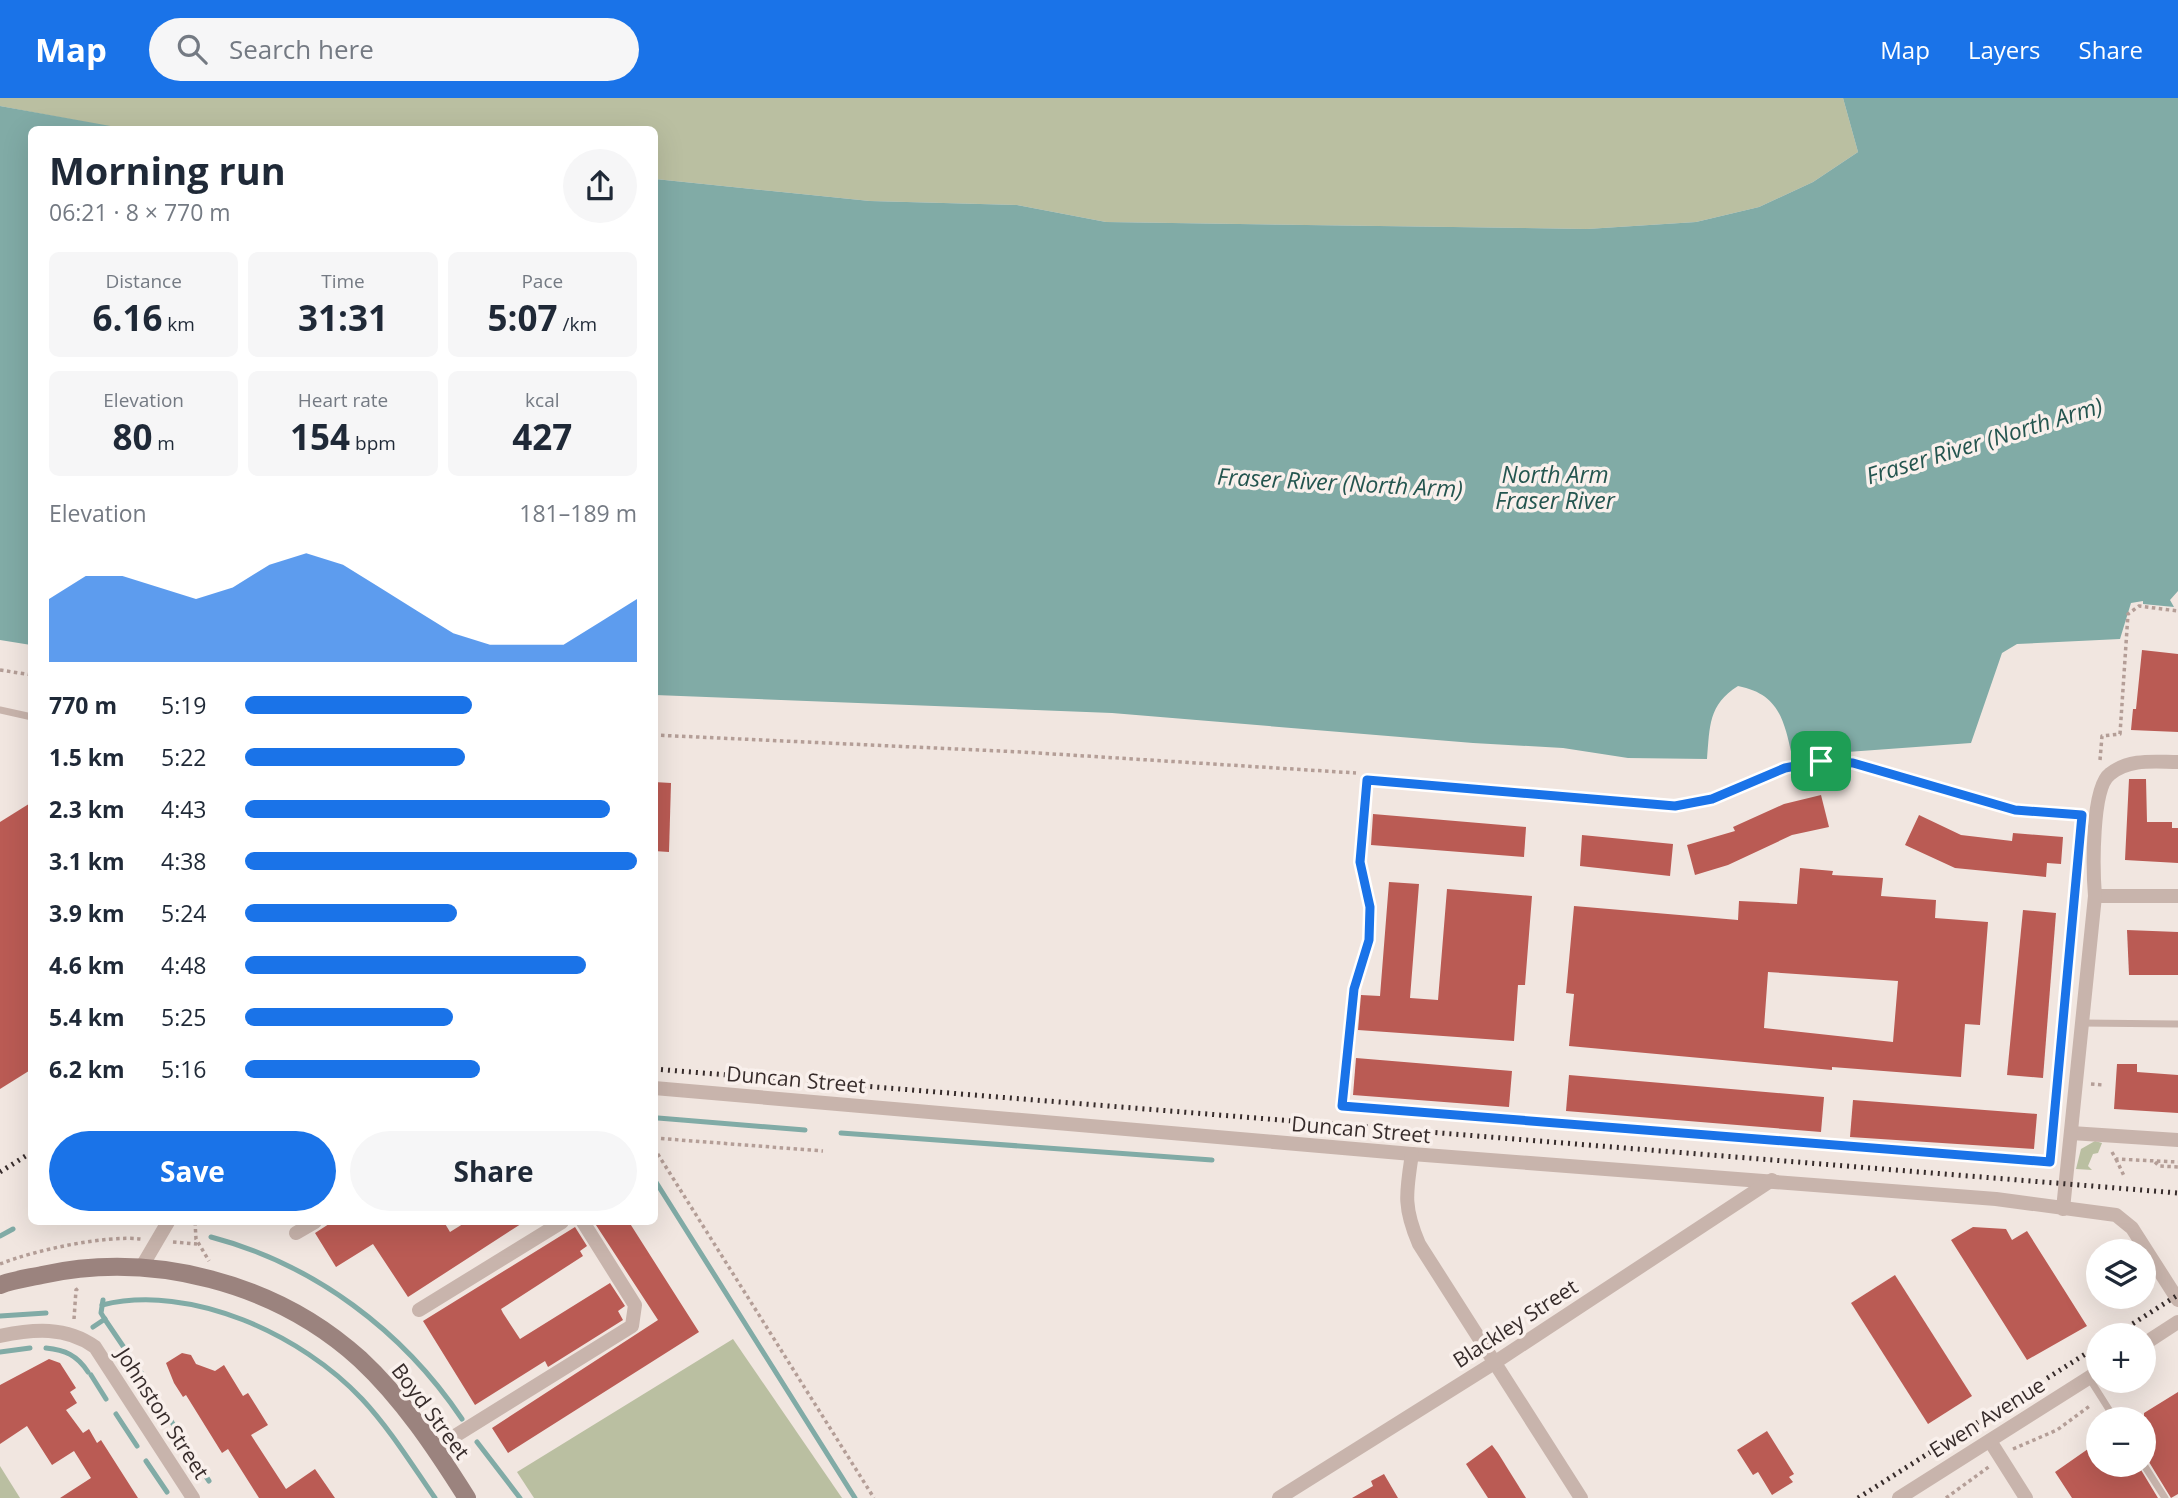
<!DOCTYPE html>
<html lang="en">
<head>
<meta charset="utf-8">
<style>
	:root { --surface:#fff; --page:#f6f6f7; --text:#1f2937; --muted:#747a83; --accent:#1a73e8 }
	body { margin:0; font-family:"Open Sans",sans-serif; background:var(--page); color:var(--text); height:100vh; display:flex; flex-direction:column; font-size:26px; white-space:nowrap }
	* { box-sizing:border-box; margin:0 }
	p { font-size:23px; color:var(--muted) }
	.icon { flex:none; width:38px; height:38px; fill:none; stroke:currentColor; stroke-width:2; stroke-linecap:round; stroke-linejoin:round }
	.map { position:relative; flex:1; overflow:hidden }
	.sheet { position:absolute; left:28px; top:28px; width:630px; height:1099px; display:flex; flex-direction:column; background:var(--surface); border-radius:10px; box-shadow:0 7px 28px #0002 }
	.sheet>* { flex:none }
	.tools { position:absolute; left:2086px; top:1141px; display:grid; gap:14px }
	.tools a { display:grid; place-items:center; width:70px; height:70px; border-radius:50%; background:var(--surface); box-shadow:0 7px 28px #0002; font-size:35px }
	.pin { position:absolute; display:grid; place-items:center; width:60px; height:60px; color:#fff; margin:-30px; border-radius:14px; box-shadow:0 4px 10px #0006 }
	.round { display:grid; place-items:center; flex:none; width:74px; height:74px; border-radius:37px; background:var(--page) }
	.summary { display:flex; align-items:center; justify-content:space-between; height:119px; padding:0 21px }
	h1 { font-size:38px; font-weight:700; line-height:52px }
	.figures { display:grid; grid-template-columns:repeat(3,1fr); gap:10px; height:119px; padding:7px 21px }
	.figures div { display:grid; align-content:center; border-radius:10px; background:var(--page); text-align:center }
	.figures b { font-size:35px; font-weight:700 }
	.figures small { font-size:19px; font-weight:400 }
	.figures p { font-size:19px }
	.chart { height:196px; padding:14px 21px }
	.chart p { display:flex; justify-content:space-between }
	.chart svg { width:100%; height:126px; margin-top:7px; fill:var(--accent); opacity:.7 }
	.button { display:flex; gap:14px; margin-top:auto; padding:14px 21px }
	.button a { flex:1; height:80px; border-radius:42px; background:var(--accent); color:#fff; font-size:28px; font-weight:700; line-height:80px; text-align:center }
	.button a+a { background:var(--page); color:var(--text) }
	ul { padding:0 21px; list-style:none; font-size:23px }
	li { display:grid; grid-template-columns:112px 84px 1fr; align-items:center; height:52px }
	li i { height:18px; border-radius:9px; background:var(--accent) }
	header { display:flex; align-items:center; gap:42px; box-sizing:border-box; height:98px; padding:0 35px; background:var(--accent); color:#fff }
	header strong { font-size:33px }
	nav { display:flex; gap:38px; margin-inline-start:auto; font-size:24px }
	.search { width:490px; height:63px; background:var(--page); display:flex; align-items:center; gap:18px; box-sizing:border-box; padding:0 24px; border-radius:38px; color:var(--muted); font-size:26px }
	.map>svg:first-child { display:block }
	.green { fill:#babfa1 }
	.water { fill:#81aba6 }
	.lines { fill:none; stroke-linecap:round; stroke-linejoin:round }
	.stream { stroke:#81aba6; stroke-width:5 }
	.building { fill:#ba5b54; fill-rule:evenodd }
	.path { stroke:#b49e97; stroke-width:3.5; stroke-dasharray:3.5 3.5; stroke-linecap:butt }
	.service { stroke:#c8b4ac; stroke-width:7 }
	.minor { stroke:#c8b4ac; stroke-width:14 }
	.secondary { stroke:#9b837e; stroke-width:18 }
	.rail { stroke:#372c2b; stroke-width:5; stroke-dasharray:2 5; stroke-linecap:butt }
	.route-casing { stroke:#fff; stroke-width:14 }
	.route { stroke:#1a73e8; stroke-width:9 }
	.labels { text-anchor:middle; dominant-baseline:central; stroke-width:7; stroke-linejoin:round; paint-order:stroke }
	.street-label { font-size:21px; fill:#372c2b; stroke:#f9f0ec }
	.water-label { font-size:23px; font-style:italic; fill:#24554f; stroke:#f9f0ec }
</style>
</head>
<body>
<header>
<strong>Map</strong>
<div class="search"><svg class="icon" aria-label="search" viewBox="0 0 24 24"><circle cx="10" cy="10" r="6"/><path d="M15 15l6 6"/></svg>Search here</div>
<nav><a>Map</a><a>Layers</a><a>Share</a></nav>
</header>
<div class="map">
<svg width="2178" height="1400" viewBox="0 0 2178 1400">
	<rect width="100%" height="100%" fill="#f1e6e0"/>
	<g class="green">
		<path d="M0,0H1843L1858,54L1813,84L1759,109L1696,124L1587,131L1106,124L1017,107L870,103L655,81L654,32H127L0,8Z"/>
		<path d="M2095,1043L2102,1045L2098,1055L2093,1056L2088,1068L2092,1072L2076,1071L2081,1051Z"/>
		<path d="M733,1241L842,1400H534L517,1374Z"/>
		<path d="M0,1368L20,1400H0Z"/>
	</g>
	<g class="water">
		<path d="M1843,0H2178V493L2170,502L2174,509L2143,506V503L2131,505L2120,541L2017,546L2002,555L1971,645L1792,658C1784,622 1779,596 1738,588C1708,607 1710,628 1707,661L1628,660L1563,650L1473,645L1112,615L655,597V81L870,103L1017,107L1106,124L1587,131L1696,124L1759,109L1813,84L1858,54Z"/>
		<path d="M0,8L127,31L32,32L31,547L0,542Z"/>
	</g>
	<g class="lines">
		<g class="stream">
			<path d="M658,1020L805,1032"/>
			<path d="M841,1035L1212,1062"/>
			<path d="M654,1081L855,1400"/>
			<path d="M0,1138L13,1131"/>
			<path d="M211,1139C314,1166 403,1233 462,1321"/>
			<path d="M103,1202L101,1215L106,1223L146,1282"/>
			<path d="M102,1207C191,1185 302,1237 362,1301C390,1331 412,1367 435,1400"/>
			<path d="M0,1218L46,1215"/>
			<path d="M93,1229L105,1221"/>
			<path d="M46,1250C65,1252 77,1257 88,1274"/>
			<path d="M0,1254L30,1250"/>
			<path d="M91,1277L106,1301"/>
			<path d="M116,1316L137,1348"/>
			<path d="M168,1318L188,1350"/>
			<path d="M477,1344L520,1400"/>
			<path d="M146,1363L167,1394"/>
			<path d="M199,1368L209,1383"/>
		</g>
	</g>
	<g class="building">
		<path d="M2142,552L2178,556V634L2131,632L2133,611H2136Z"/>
		<path d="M2129,681H2146L2147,724H2172V730H2178V765L2125,762Z"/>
		<path d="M654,684L671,685L669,754L654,753Z"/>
		<path d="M1821,697L1829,729L1792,737L1728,767L1695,777L1687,747L1735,733L1733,729L1784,706Z"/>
		<path d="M32,704V971L0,991V724Z"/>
		<path d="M1373,716L1526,729L1524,759L1371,747Z"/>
		<path d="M1919,717L1961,737L2012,743L2013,735L2063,739L2061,766L2047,765L2046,779L1955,770L1905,747Z"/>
		<path d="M1582,737L1673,746L1670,778L1580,768Z"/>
		<path d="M1800,770L1833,773L1832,777L1883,780L1881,798L1936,802L1935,820L1988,824L1980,927L1965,926L1961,979L1832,969V972L1569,948L1574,896L1566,895L1574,808L1738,822L1739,803L1797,806ZM1768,874L1898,883L1893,944L1764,930Z"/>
		<path d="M1389,784L1419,786L1410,900L1438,902L1447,791L1532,798L1525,887H1518L1514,943L1358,932L1361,897L1380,898Z"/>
		<path d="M2023,812L2056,815L2043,980L2007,977Z"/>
		<path d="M2127,832L2178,834V877H2129Z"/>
		<path d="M1356,960L1512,973L1509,1009L1353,997Z"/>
		<path d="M2117,966H2137V974L2178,977V1015L2114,1011Z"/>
		<path d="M1569,977L1824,999L1821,1034L1566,1013Z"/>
		<path d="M1853,1002L2037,1016L2034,1051L1850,1039Z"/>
		<path d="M332,1124H444L450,1134L466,1124H524L408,1199L373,1146L336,1169L315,1135Z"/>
		<path d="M594,1124H629L699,1234L508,1355L492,1330L658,1222Z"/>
		<path d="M575,1129L587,1148L580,1153L583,1158L501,1211L503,1215L520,1241L610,1185L625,1208L618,1213L623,1222L548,1269L545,1263L475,1307L423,1223Z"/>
		<path d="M1973,1129L2006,1131L2012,1142L2027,1133L2087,1228L2027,1262L1951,1142Z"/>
		<path d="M1895,1177L1972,1298L1928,1326L1851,1205Z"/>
		<path d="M182,1255L191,1257L196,1266L215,1273L224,1267L243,1298L248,1295L268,1327L251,1337L286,1391L315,1371L335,1400H259L228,1351L222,1355L186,1297L183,1299L174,1285L166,1265Z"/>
		<path d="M49,1261L60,1265L76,1290L70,1294L77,1305L66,1312L83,1335L89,1331L97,1345L101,1342L138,1400H60L91,1380L74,1353L52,1367L27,1328L0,1346V1287Z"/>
		<path d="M2178,1294V1396L2171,1400L2149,1364L2144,1361V1315Z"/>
		<path d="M1767,1333L1794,1376L1789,1379L1793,1384L1772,1397L1758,1374L1753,1377L1737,1352Z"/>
		<path d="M2098,1344V1367H2138L2158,1400H2072L2055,1374Z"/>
		<path d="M1492,1347L1498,1355L1526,1400H1488L1466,1366Z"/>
		<path d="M1384,1376L1398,1400H1352L1373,1388L1371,1383Z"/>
	</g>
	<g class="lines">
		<g class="path">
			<path d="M0,572L32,577"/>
			<path d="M654,637L1022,654L1356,675"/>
			<path d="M2100,662L2102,638L2120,636L2128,516L2139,508L2178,513"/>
			<path d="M2057,982L2076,777"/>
			<path d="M2091,986L2103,987"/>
			<path d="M654,1040L823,1053"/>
			<path d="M654,1050L874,1400"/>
			<path d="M2112,1054L2116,1061L2178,1064"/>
			<path d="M2051,1055L2057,982L2061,983"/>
			<path d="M2116,1061L2125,1080"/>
			<path d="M2050,1063L1342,1008L1354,891L1369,842L1370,809L1360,764L1367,682L1675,708L1712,701L1785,670L1821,663L1853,665L2015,712L2080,717"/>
			<path d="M2155,1064L2159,1068L2178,1069"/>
			<path d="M195,1124L196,1141L209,1163"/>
			<path d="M173,1144L197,1146"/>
			<path d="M0,1166C35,1152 105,1137 141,1141"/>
			<path d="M74,1221L76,1192L80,1189"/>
			<path d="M2112,1292L2124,1283"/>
			<path d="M2013,1351L2057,1332L2091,1307"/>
			<path d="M1946,1400L1990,1368"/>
		</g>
		<g class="service">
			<path d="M0,612L32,619"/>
			<path d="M2082,925L2178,926"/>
			<path d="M2089,1280L2115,1321"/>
			<path d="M2144,1367L2165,1400"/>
		</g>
		<g class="minor">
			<path d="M2095,798H2178"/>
			<path d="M654,990L1412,1056L1996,1101L2116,1117L2132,1130L2178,1202"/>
			<path d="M2071,1035L2178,1042"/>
			<path d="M1412,1056C1406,1095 1403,1109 1419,1146L1581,1400"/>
			<path d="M2063,1111L2095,798C2093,774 2091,690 2110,676C2130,660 2155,664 2178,664"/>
			<path d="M296,1135L315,1124"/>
			<path d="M141,1170L168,1124"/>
			<path d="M419,1212L562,1124"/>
			<path d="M0,1238C33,1231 66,1228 95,1249L193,1400"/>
			<path d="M2144,1246L2178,1224"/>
			<path d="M1990,1343L2026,1400"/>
			<path d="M434,1351L632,1228L635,1207L583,1124"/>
			<path d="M1279,1400L1494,1265L1772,1082"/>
			<path d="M1899,1400L2098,1274"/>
		</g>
		<path class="secondary" d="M0,1187C13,1182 28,1180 42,1177C152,1153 275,1184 360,1261C403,1301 436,1351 467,1400"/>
		<g class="rail">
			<path d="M654,971L2178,1095"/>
			<path d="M0,1074L32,1054"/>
			<path d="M2115,1237L2178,1197"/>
			<path d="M1858,1400L2098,1248"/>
		</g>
	</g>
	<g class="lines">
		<defs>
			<path id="route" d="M1821,663L1853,665L2015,712L2082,717L2050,1064L1342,1008L1354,891L1369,842L1370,809L1360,764L1367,682L1675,708L1712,701L1785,670Z"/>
		</defs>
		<use href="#route" class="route-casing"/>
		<use href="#route" class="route"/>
	</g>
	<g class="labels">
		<g class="street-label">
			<text transform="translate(796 981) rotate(5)">Duncan Street</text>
			<text transform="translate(1361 1031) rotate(5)">Duncan Street</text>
			<text transform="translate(1515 1225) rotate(-33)">Blackley Street</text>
			<text transform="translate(431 1313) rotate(53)">Boyd Street</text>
			<text transform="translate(163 1315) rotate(57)">Johnston Street</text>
			<text transform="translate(1987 1319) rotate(-32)">Ewen Avenue</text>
		</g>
		<g class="water-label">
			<text transform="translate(1984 342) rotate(-17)">Fraser River (North Arm)</text>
			<text x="1555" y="376">North Arm<tspan x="1555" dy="26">Fraser River</tspan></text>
			<text transform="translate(1340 384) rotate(3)">Fraser River (North Arm)</text>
		</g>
	</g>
</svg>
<div class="tools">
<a><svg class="icon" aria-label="layers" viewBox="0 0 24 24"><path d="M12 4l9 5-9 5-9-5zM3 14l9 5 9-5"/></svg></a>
<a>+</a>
<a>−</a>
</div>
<div class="pin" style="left:1821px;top:663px;background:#1e9e55"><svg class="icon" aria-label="arrive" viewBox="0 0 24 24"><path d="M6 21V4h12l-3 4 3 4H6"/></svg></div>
<section class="sheet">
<div class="summary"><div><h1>Morning run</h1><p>06:21 · 8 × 770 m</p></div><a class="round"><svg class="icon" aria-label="share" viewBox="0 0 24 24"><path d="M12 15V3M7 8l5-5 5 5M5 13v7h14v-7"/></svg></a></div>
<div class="figures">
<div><p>Distance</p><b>6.16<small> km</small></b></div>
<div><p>Time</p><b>31:31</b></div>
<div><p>Pace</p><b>5:07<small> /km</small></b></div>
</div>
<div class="figures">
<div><p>Elevation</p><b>80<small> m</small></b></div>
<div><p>Heart rate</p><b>154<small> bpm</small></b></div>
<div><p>kcal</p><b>427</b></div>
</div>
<div class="chart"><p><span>Elevation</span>181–189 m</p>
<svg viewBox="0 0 160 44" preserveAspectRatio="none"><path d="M0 44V22L10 14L20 14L30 18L40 22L50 18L60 10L70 6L80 10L90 18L100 26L110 34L120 38L130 38L140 38L150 30L160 22V44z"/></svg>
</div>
<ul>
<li><b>770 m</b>5:19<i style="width:58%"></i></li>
<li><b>1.5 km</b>5:22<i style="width:56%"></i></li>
<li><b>2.3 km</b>4:43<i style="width:93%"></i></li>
<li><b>3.1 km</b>4:38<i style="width:100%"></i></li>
<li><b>3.9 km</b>5:24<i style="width:54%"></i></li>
<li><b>4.6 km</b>4:48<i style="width:87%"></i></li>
<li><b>5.4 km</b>5:25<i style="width:53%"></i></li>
<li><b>6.2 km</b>5:16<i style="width:60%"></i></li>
</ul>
<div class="button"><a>Save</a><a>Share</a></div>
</section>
</div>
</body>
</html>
